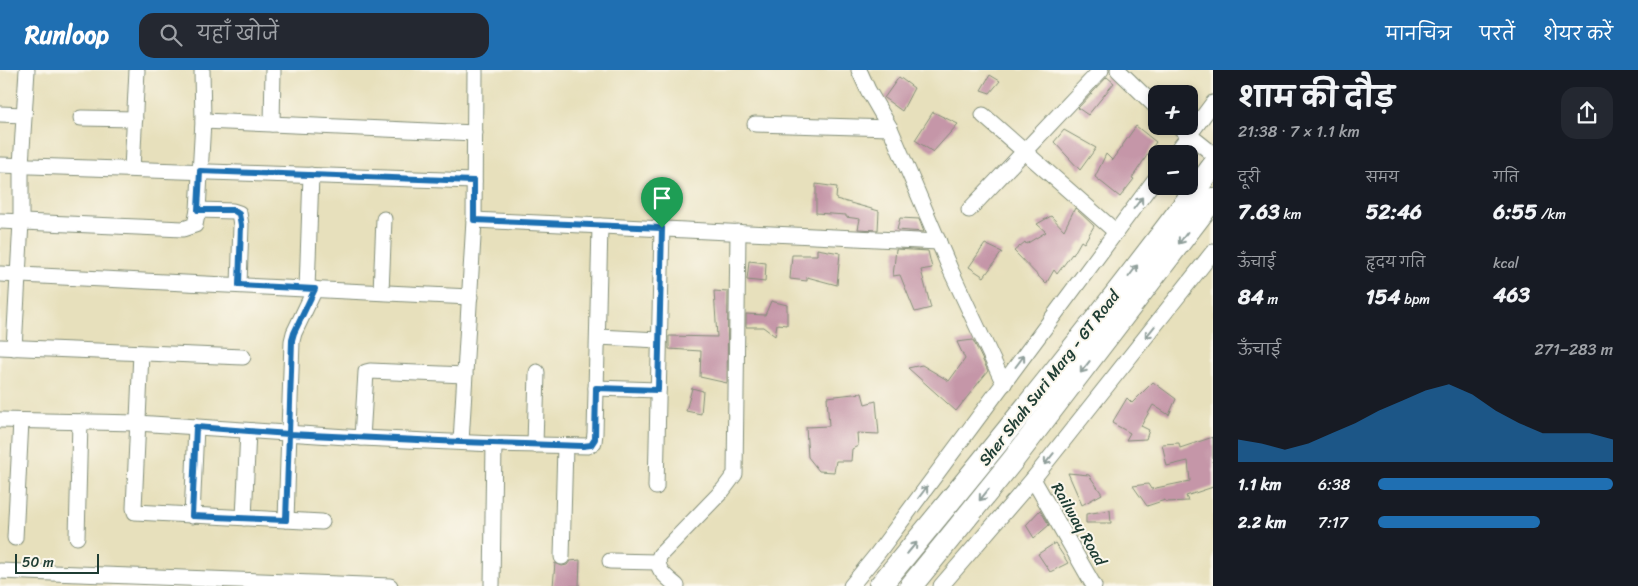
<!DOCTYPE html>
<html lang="hi">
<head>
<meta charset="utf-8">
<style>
	:root { --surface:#171b24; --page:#242831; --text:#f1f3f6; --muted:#9ea1a6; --accent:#1f6fb2 }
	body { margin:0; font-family:Sriracha,"Playpen Sans Deva",sans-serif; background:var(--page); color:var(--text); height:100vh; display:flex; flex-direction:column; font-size:19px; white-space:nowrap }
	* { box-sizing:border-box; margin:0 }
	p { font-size:16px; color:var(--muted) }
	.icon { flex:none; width:28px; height:28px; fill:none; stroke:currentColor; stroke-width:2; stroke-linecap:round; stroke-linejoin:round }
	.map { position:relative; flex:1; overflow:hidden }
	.sheet { display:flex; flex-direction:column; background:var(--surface); width:425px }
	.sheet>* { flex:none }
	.tools { position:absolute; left:1148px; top:15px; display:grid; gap:10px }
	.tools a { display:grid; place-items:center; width:50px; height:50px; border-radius:10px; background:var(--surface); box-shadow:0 2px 8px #0003; font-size:25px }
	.scale { position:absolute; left:15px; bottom:12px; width:84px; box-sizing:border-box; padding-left:5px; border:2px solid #1f3d34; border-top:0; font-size:14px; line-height:18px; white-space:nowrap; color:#1f3d34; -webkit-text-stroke:4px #fbf7ec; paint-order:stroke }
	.pin { position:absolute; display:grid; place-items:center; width:42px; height:42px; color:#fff; margin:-51px -21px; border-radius:50% 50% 50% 0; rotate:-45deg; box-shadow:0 0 5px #0007 }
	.pin .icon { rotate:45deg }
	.round { display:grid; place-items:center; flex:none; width:52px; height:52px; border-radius:15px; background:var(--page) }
	.headline { display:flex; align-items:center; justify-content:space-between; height:85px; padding:0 25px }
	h1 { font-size:28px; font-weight:700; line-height:38px }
	.stats { display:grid; grid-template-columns:repeat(3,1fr); gap:8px; height:85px; padding:5px 25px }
	.stats div { display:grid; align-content:center }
	.stats b { font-size:21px; font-weight:700 }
	.stats small { font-size:14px; font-weight:400 }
	.stats p { font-size:14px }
	.chart { height:140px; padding:10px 25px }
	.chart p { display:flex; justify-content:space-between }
	.chart svg { width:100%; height:90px; margin-top:5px; fill:var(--accent); opacity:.7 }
	ul { padding:0 25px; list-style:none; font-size:16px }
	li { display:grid; grid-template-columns:80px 60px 1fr; align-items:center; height:38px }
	li i { height:12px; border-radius:6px; background:var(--accent) }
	header { display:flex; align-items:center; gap:30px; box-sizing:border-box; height:70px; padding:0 25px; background:var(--accent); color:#fff }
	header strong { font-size:24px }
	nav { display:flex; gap:28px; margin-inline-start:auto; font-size:18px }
	.search { width:350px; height:45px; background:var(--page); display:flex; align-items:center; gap:12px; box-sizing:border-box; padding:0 18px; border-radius:15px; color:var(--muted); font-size:19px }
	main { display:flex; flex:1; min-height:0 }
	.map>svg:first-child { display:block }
	.building { fill:#c596a8 }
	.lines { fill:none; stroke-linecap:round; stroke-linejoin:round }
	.minor-casing { stroke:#838e78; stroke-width:17 }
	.highway-casing { stroke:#838e78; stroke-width:24 }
	.minor { stroke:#fff; stroke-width:15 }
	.highway { stroke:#fff; stroke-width:22 }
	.oneway { stroke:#8f9e9a }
	.route-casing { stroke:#fff; stroke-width:10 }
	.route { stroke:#1f6fb2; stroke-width:6 }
	.labels { text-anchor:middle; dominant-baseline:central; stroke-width:4; stroke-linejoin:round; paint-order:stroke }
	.street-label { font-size:16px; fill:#1f3d34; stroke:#fbf7ec }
</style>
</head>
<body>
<header>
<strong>Runloop</strong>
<div class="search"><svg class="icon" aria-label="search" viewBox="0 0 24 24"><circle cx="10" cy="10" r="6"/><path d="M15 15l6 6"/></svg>यहाँ खोजें</div>
<nav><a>मानचित्र</a><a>परतें</a><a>शेयर करें</a></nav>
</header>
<main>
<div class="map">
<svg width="1213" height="516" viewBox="0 0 1213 516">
	<rect width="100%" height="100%" fill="#fbf7ec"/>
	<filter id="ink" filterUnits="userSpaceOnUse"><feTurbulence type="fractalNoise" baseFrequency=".02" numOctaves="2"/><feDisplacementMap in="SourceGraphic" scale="10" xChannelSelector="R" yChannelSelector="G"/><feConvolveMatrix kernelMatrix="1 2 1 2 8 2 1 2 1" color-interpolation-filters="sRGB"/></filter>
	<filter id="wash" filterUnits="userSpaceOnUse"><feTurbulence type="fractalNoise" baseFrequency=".0096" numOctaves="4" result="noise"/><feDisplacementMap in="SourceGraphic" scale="20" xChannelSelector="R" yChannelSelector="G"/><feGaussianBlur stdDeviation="1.12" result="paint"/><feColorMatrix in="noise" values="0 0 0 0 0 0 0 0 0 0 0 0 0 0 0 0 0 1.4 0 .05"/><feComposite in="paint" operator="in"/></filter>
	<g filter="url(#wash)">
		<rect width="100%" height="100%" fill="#e7e0bc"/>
		<g id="blocks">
			<g class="building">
				<path d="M990,5L1000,11L990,23L981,20Z"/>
				<path d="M899,7L914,18L902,41L884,28Z"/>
				<path d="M1107,7L1114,13L1088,45L1078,38Z"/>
				<path d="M933,42L958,54L933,82L915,70Z"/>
				<path d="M1136,56L1156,72L1132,108L1134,109L1120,127L1095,107L1106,84L1112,90Z"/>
				<path d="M1064,60L1096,78L1080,100L1054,72Z"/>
				<path d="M816,114L837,117L836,129L879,141L878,160L858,159L860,149L846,147V145L816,143Z"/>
				<path d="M1075,138L1094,156L1084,173L1081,171L1073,185L1072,184L1057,204L1054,200L1046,214L1014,181L1025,172L1026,174L1046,162L1037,154L1051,146L1064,160Z"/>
				<path d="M900,148L919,149L924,162L897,160Z"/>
				<path d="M985,174L1002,182L984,207L969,197Z"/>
				<path d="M817,179L840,183L837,215L807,207V211L790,209L792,185H817Z"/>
				<path d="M896,179L928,181L932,198L921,200L931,238L915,242L900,205L893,206Z"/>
				<path d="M749,191L766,193L765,212L747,210Z"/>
				<path d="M714,221L728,222L727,313L700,307L701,281L669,279V266L717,267Z"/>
				<path d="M771,231L787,235V255L777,254L775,266L763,257H746V244L765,245Z"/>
				<path d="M973,270L988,301L956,341L908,298L922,295L949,311L965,289L957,272Z"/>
				<path d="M1153,312L1176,329L1169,345L1153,335L1141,356L1149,360L1146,369L1126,370L1130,363L1112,353L1127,328L1132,333Z"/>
				<path d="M692,318L703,321L701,344L686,341Z"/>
				<path d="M862,323L865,334L876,331L879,364L857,363L858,376L852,379L851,391H836L834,402L819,401L808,387L806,357L829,356L827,327Z"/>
				<path d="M1213,367V417L1186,426L1188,431L1166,432L1165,430L1147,436L1133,416L1148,414L1151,419L1190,411L1188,391L1167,396L1162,374L1179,373L1180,378Z"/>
				<path d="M1068,403L1089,405L1102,424L1082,435Z"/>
				<path d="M1040,440L1049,455L1034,468L1026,455Z"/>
				<path d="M1110,440L1111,453H1086V444Z"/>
				<path d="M1055,473L1068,493L1050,502L1038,484Z"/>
				<path d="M580,490L579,516H553L555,493L562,496L567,495L570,491Z"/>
			</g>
		</g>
	</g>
	<g filter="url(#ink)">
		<use href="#blocks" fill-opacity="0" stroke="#838e78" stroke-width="1"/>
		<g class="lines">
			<defs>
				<g id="minor">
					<path d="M859,0L868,20L890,58L951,201L1004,314"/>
					<path d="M1118,0L1156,37"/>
					<path d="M0,44L24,45"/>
					<path d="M983,45L1116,162"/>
					<path d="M81,48L135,49"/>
					<path d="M203,51L475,63"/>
					<path d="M272,54L273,0"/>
					<path d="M755,54L890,58"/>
					<path d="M1178,56L1213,84"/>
					<path d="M1175,84L1213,33"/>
					<path d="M0,95L474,111"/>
					<path d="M132,99L137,0"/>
					<path d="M198,140L233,141L239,143L241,155L239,215"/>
					<path d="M969,140L1101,0"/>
					<path d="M474,150L939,172"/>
					<path d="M0,151L183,159L195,155L198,140L203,51L202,0"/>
					<path d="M0,204L470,227"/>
					<path d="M307,219L311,105"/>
					<path d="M381,222L384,149"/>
					<path d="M598,267L659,270"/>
					<path d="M0,277L243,287"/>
					<path d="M14,278L21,152V95L27,0"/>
					<path d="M141,283L134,438L135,442L322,452"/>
					<path d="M596,318L658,320"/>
					<path d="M0,350L137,353L362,368L494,374L588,376L594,372L595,363L600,156"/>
					<path d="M362,368L366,302L370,301L465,305"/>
					<path d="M461,372L474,150L475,0"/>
					<path d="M535,375L537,302"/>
					<path d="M1033,409L1094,516"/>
					<path d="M656,417L662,158"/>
					<path d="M192,446L196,357"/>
					<path d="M244,448L248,361"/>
					<path d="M286,450L292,271L294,263L315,219"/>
					<path d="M77,467L80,352"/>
					<path d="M15,468L21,351"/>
					<path d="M562,487L565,376"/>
					<path d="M610,491L657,492"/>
					<path d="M0,501L390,516"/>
					<path d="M492,516L494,374"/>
					<path d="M677,516C668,508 653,499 660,485L723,420L735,404L738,162"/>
					<path d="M851,516L877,484L1156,108"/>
					<path d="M941,516L1033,409L1213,182"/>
				</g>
				<g id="highway">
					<path d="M880,516C994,378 1107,239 1213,96"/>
					<path d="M911,516L1013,390L1213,129"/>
				</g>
			</defs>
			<use href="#minor" class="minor-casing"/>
			<use href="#highway" class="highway-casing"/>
			<use href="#minor" class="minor"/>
			<use href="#highway" class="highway"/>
		</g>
		<defs><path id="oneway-shaft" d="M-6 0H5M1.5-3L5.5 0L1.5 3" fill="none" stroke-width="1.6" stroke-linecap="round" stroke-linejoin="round" transform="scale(1.25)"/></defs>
		<g class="oneway">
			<use href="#oneway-shaft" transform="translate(1138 133) rotate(-53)"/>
			<use href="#oneway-shaft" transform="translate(1183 168) rotate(127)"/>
			<use href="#oneway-shaft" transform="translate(1133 201) rotate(-53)"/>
			<use href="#oneway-shaft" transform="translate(1150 262) rotate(129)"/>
			<use href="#oneway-shaft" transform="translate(1020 291) rotate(-53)"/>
			<use href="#oneway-shaft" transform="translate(1085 297) rotate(128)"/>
			<use href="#oneway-shaft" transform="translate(1049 389) rotate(129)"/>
			<use href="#oneway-shaft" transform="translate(923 422) rotate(-53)"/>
			<use href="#oneway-shaft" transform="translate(984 425) rotate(129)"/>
			<use href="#oneway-shaft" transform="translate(912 478) rotate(-50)"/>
		</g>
	</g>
	<g class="lines" filter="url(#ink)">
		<defs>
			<path id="route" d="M662,158L474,150V111L200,101L198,140H233L239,144L241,155L239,215L315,219L294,263L292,270L289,364L196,357L192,446L286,450L289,364L461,372L583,376L591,375L595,369L596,318L658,320L662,158"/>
		</defs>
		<use href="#route" class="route-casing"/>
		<use href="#route" class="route"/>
	</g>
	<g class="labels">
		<g class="street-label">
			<text transform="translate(1049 308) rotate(-52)">Sher Shah Suri Marg - GT Road</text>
			<text transform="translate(1079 454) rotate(60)">Railway Road</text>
		</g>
	</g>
</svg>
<div class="tools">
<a>+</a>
<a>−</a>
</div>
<div class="scale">50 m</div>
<div class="pin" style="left:662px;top:158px;background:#1e9e55"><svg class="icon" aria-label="arrive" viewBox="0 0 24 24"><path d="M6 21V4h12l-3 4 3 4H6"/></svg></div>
</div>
<section class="sheet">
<div class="headline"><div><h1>शाम की दौड़</h1><p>21:38 · 7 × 1.1 km</p></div><a class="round"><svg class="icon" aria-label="share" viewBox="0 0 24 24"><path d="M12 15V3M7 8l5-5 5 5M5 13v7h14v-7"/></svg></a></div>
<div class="stats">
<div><p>दूरी</p><b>7.63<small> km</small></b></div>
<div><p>समय</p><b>52:46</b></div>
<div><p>गति</p><b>6:55<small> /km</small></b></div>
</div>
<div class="stats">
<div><p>ऊँचाई</p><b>84<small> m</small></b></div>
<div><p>हृदय गति</p><b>154<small> bpm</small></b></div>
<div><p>kcal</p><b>463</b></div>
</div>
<div class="chart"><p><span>ऊँचाई</span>271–283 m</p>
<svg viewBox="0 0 160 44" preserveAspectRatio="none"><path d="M0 44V33L10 35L20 38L30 35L40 30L50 25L60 19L70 14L80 9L90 6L100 11L110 19L120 25L130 30L140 30L150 30L160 33V44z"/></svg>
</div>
<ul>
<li><b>1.1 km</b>6:38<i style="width:100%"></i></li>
<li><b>2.2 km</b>7:17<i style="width:69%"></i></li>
</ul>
</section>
</main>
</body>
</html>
